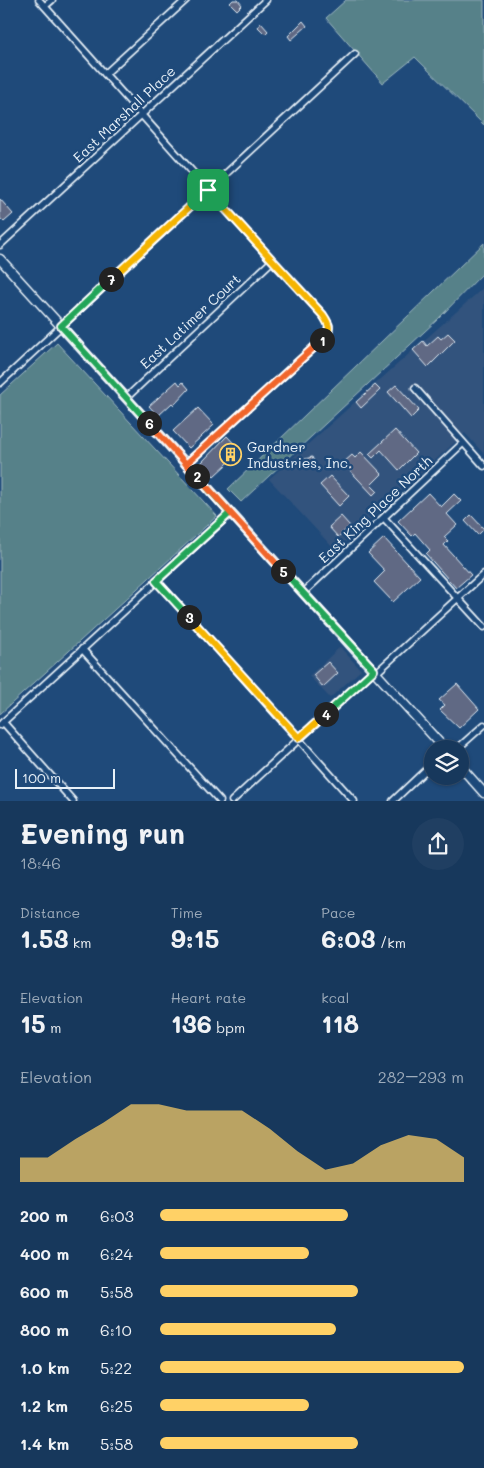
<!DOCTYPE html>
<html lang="en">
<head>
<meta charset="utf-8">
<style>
	:root { --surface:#17385c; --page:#203f62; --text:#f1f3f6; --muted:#9eacbb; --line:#365272; --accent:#ffd166 }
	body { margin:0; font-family:Mali,sans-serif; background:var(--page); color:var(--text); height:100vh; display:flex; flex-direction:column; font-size:19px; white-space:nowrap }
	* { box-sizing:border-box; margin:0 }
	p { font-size:16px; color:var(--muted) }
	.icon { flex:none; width:28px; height:28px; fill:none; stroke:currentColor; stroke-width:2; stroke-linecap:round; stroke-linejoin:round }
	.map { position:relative; height:801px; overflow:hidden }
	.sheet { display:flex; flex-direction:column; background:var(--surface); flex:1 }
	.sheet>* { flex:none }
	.fabs { position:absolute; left:424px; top:740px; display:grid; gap:10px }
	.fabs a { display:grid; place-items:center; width:45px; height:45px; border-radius:50%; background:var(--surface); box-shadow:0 1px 4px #0004,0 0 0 1px var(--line); font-size:25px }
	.scale { position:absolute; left:15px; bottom:12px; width:100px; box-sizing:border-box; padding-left:5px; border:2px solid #e8f1f8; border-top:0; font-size:14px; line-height:18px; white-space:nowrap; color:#e8f1f8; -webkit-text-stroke:4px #1f4a7a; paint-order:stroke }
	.pin { position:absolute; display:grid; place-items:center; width:42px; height:42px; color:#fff; margin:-21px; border-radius:10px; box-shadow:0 2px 8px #0006 }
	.km { position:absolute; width:25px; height:25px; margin:-12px; border-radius:50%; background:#222; color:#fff; font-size:14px; line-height:25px; text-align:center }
	.round { display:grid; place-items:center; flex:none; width:52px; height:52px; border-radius:26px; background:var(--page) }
	.headline { display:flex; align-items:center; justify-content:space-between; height:85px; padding:0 20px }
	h1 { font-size:28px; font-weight:700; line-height:38px }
	.metrics { display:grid; grid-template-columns:repeat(3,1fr); gap:8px; height:85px; padding:5px 20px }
	.metrics div { display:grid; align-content:center }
	.metrics b { font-size:25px; font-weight:700 }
	.metrics small { font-size:14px; font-weight:400 }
	.metrics p { font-size:14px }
	.chart { height:140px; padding:10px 20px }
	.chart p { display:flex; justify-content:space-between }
	.chart svg { width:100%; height:90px; margin-top:5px; fill:var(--accent); opacity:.7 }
	ul { padding:0 20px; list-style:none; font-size:16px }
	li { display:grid; grid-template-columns:80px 60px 1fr; align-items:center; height:38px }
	li i { height:12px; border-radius:6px; background:var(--accent) }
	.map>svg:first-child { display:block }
	.built { fill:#33537d }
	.green { fill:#568189; stroke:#9fb9c0 }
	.building { fill:#616984; stroke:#e8f1f8 }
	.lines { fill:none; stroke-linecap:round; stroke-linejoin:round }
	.minor-casing { stroke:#e8f1f8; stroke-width:9 }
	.secondary-casing { stroke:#e8f1f8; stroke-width:11 }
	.minor { stroke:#1f4a7a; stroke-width:5.5 }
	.secondary { stroke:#1f4a7a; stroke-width:8 }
	.split-1-casing { stroke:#fff; stroke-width:10 }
	.split-2-casing { stroke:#fff; stroke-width:10 }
	.split-3-casing { stroke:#fff; stroke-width:10 }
	.split-4-casing { stroke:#fff; stroke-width:10 }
	.split-5-casing { stroke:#fff; stroke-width:10 }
	.split-6-casing { stroke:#fff; stroke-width:10 }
	.split-7-casing { stroke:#fff; stroke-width:10 }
	.split-8-casing { stroke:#fff; stroke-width:10 }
	.split-1 { stroke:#f5b400; stroke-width:6 }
	.split-2 { stroke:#f0652b; stroke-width:6 }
	.split-3 { stroke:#22a559; stroke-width:6 }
	.split-4 { stroke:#f5b400; stroke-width:6 }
	.split-5 { stroke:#22a559; stroke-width:6 }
	.split-6 { stroke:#f0652b; stroke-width:6 }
	.split-7 { stroke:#22a559; stroke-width:6 }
	.split-8 { stroke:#f5b400; stroke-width:6 }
	.labels { text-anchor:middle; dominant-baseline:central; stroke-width:5; stroke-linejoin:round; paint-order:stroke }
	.street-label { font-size:14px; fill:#e8f1f8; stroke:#1f4a7a }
	.poi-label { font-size:14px; fill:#e8f1f8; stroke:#1f4a7a; text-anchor:start }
</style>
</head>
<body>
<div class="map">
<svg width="484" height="801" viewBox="0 0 484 801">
	<rect width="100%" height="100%" fill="#1f4a7a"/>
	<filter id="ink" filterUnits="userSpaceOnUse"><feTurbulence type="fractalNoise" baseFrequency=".02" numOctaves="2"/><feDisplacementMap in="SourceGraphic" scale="10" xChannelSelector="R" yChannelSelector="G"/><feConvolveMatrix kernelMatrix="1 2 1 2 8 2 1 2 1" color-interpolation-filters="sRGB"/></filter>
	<g filter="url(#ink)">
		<g class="built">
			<path d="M484,287V454L465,433L336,551L269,479Z"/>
			<path d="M340,647L361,670L330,698L309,676Z"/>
		</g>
		<g class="green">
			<path d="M346,0H484V125L415,57L383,83L326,18Z"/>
			<path d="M484,243V272L438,319L241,502L228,489Z"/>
			<path d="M57,343L217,516L0,714V395Z"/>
		</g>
		<g class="building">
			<path d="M233,0H238L242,5L237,10L230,3Z"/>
			<path d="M303,21L307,26L291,40L288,36Z"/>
			<path d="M261,23L268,31L265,34L258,27Z"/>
			<path d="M0,199L13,214L4,222L0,218Z"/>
			<path d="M448,333L455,340L428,367L413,350L423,341L427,346L438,336L441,339Z"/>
			<path d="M177,381L180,385L183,382L189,389L174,405L172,403L158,416L149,406Z"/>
			<path d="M375,385L380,390L361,408L356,402Z"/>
			<path d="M396,385L419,410L411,418L388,392Z"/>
			<path d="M198,408L214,425L189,448L173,431Z"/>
			<path d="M395,430L416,453L399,470L381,450L373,458L369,454Z"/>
			<path d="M227,436L241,451L214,476L201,463Z"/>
			<path d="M361,452L382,474L371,485L377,491L373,495L343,463L352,455L355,458Z"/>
			<path d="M312,457L315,464L308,467L305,459Z"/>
			<path d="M330,476L349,496L339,506L320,485Z"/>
			<path d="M428,493L441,507L454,494L461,501L447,514L457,525L444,537L448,541L444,545L471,575L456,588L426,554L430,550L415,533L412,536L398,521Z"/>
			<path d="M471,515L484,529L478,535L465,521Z"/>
			<path d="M341,516L350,526L338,537L329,527Z"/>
			<path d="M384,538L420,577L393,602L374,582L385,571L368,553Z"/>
			<path d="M328,662L338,673L323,687L313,675Z"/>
			<path d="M457,684L479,709L459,728L440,710L445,705L439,700Z"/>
		</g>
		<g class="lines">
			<defs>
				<g id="minor">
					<path d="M39,0L272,261L323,315L329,325L327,336L186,464"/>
					<path d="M45,6L52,0"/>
					<path d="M105,74L186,0"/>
					<path d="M0,245L266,0"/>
					<path d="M0,383L355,54"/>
					<path d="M415,388L484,466"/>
					<path d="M126,398L272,261"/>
					<path d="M384,518L484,627"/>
					<path d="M157,581L354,801"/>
					<path d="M303,593L463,443"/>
					<path d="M82,649L220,801"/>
					<path d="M376,673L484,574"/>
					<path d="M3,722L73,801"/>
					<path d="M0,725L231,513"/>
					<path d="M457,749L484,725"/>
					<path d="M232,801L374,670"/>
					<path d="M393,801L432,764"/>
				</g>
				<g id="secondary">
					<path d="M0,259L445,749"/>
					<path d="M460,766L484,793"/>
				</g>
			</defs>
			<use href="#minor" class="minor-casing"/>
			<use href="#secondary" class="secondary-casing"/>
			<use href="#minor" class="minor"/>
			<use href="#secondary" class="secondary"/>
		</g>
	</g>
	<g class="lines" filter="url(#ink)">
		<defs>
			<path id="split-1" d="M208,190L323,315C330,325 332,331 322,340"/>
			<path id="split-2" d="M197,476L186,464L322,340"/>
			<path id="split-3" d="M189,617L156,581L230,513L197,476"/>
			<path id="split-4" d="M189,617L299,738L326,714"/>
			<path id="split-5" d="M283,571L374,670L326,714"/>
			<path id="split-6" d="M149,423L283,571"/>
			<path id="split-7" d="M111,279L61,326L149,423"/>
			<path id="split-8" d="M111,279L208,190"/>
		</defs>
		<use href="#split-1" class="split-1-casing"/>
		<use href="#split-2" class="split-2-casing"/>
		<use href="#split-3" class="split-3-casing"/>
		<use href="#split-4" class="split-4-casing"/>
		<use href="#split-5" class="split-5-casing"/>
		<use href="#split-6" class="split-6-casing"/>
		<use href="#split-7" class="split-7-casing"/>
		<use href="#split-8" class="split-8-casing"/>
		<use href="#split-1" class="split-1"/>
		<use href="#split-2" class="split-2"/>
		<use href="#split-3" class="split-3"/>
		<use href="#split-4" class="split-4"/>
		<use href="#split-5" class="split-5"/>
		<use href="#split-6" class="split-6"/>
		<use href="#split-7" class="split-7"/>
		<use href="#split-8" class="split-8"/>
	</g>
	<defs>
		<symbol id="building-ring" viewBox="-11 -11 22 22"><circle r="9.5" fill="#1f4a7a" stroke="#ffd166" stroke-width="1.5"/><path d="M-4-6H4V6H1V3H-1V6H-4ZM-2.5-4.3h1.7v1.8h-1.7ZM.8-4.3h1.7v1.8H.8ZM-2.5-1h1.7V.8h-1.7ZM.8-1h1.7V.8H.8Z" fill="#ffd166"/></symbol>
	</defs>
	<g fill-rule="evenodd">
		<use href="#building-ring" x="218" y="442" width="25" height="25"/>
	</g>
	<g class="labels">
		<g class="street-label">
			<text transform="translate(124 114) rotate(-43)">East Marshall Place</text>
			<text transform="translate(190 321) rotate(-43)">East Latimer Court</text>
			<text transform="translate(375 509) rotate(-43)">East King Place North</text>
		</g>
		<g class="poi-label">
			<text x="247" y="446">Gardner<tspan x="247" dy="16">Industries, Inc.</tspan></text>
		</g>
	</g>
</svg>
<div class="fabs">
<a><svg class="icon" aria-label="layers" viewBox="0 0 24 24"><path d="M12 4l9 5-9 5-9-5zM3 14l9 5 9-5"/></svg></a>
</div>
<div class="scale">100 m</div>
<div class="pin" style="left:208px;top:190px;background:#1e9e55"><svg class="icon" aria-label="arrive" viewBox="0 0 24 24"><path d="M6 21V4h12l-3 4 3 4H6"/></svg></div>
<b class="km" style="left:322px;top:340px">1</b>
<b class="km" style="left:197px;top:476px">2</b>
<b class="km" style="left:189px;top:617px">3</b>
<b class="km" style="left:326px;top:714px">4</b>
<b class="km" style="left:283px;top:571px">5</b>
<b class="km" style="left:149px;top:423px">6</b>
<b class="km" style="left:111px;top:279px">7</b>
</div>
<section class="sheet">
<div class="headline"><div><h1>Evening run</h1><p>18:46</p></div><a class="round"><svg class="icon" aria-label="share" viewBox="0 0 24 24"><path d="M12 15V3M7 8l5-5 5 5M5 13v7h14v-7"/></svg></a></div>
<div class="metrics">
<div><p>Distance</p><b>1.53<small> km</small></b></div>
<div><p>Time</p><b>9:15</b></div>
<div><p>Pace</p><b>6:03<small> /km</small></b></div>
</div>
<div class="metrics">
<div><p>Elevation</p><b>15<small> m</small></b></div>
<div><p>Heart rate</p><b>136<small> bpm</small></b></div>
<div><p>kcal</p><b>118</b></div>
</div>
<div class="chart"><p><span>Elevation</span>282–293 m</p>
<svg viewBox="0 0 160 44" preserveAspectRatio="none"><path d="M0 44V32L10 32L20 23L30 15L40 6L50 6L60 9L70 9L80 9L90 18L100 29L110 38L120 35L130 26L140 21L150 23L160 32V44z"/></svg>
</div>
<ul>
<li><b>200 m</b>6:03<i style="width:62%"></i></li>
<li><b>400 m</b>6:24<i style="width:49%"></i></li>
<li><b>600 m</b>5:58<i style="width:65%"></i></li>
<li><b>800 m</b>6:10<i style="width:58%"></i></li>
<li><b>1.0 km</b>5:22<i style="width:100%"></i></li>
<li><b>1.2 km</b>6:25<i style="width:49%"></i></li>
<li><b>1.4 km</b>5:58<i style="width:65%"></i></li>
</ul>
</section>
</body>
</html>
